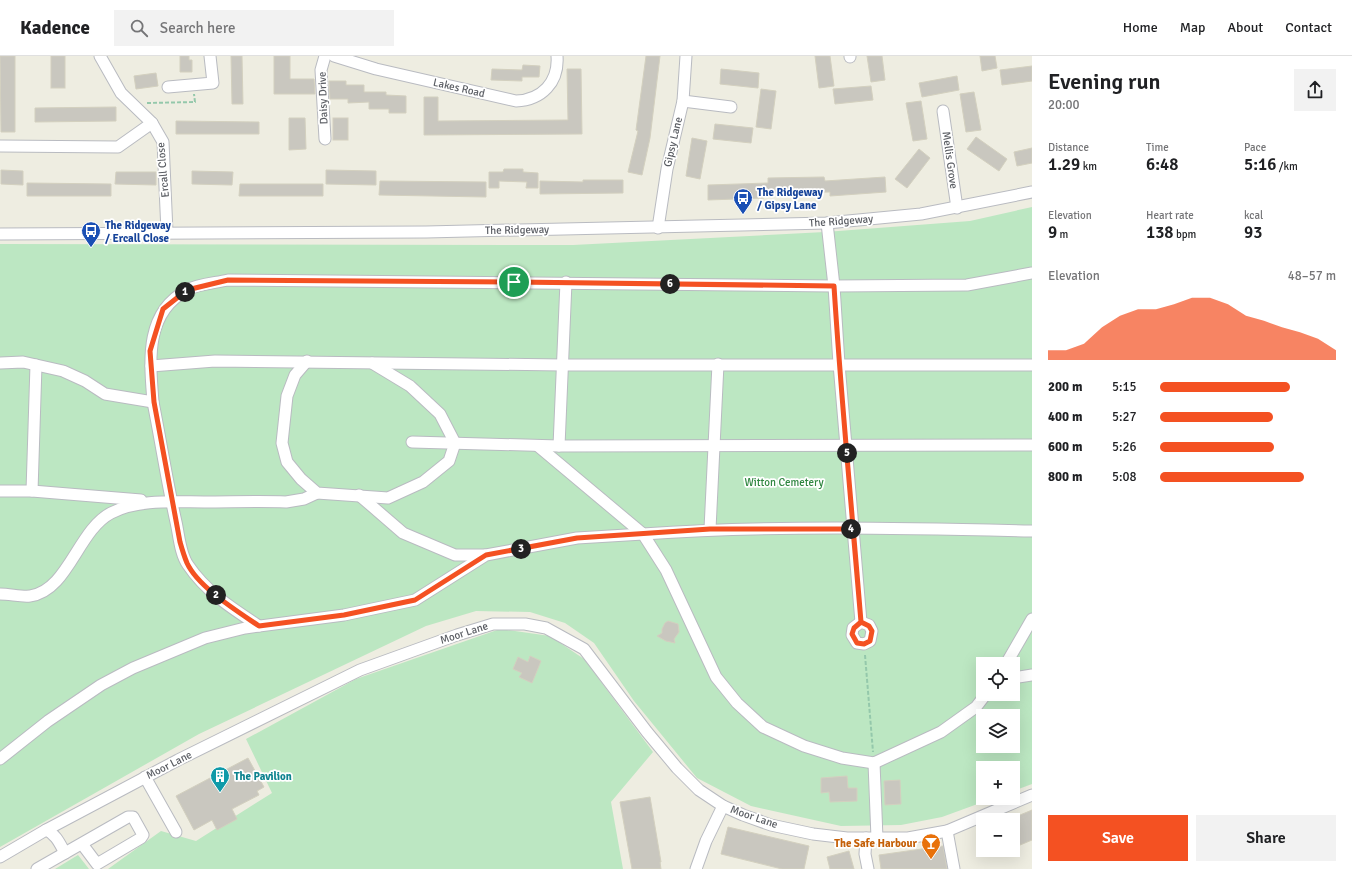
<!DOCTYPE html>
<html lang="en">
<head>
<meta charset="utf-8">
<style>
	:root { --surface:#fff; --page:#f2f2f2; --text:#202124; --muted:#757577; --line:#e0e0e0; --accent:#f45122 }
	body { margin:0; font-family:Signika,sans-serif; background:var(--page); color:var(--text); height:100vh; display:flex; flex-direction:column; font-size:15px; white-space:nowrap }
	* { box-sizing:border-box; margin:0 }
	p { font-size:13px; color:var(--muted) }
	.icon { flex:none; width:22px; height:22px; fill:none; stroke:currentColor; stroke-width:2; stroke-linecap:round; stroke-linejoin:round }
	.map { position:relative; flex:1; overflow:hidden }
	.details { display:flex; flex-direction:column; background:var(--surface); width:320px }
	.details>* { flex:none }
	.controls { position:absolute; left:976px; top:601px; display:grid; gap:8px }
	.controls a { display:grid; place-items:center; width:44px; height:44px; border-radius:0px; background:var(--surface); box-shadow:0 4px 16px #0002; font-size:20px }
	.pin { position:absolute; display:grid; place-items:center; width:34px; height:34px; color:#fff; margin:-17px; border:2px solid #fff; border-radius:50%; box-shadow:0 1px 4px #0007 }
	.km { position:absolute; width:20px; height:20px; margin:-10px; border-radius:50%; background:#222; color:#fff; font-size:11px; line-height:20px; text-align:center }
	.round { display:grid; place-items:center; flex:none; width:42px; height:42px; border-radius:0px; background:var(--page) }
	.summary { display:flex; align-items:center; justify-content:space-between; height:68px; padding:0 16px }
	h1 { font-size:22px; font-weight:600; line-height:30px }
	.stats { display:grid; grid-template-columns:repeat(3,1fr); gap:6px; height:68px; padding:4px 16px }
	.stats div { display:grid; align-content:center }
	.stats b { font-size:17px; font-weight:600 }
	.stats small { font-size:11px; font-weight:400 }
	.stats p { font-size:11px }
	.chart { height:112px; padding:8px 16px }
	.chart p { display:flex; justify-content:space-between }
	.chart svg { width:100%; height:72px; margin-top:4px; fill:var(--accent); opacity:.7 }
	.cta { display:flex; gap:8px; margin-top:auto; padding:8px 16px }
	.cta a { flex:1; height:46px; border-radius:0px; background:var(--accent); color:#fff; font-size:16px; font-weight:600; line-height:46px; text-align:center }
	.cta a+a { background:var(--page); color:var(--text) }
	ul { padding:0 16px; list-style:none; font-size:13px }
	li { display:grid; grid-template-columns:64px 48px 1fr; align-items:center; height:30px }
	li i { height:10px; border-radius:5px; background:var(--accent) }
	header { display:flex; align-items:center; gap:24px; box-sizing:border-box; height:56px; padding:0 20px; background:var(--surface); border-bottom:1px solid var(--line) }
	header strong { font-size:19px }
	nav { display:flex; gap:22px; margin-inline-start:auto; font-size:14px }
	.search { width:280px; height:36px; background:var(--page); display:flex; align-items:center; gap:10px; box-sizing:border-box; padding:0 14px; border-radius:0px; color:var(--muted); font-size:15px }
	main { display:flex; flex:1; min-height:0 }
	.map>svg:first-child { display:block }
	.green { fill:#bce7c2; fill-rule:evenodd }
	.building { fill:#c9c7bf; stroke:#d3d0bf }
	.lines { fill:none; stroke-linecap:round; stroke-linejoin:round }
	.minor-casing { stroke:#b9bbc1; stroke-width:13 }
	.path { stroke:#94c8ab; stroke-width:2; stroke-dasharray:4 2; stroke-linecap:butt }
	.minor { stroke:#fff; stroke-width:11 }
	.route-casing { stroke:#fff; stroke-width:8 }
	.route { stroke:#f45122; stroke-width:5 }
	.labels { text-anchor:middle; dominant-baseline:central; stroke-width:3.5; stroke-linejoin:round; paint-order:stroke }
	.street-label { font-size:11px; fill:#5a5d63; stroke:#fff }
	.transit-label { font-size:11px; font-weight:bold; fill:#164399; stroke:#fff; text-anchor:start }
	.park-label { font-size:11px; fill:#2f8640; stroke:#fff }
	.culture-label { font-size:11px; font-weight:bold; fill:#0d838f; stroke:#fff; text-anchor:start }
	.food-label { font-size:11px; font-weight:bold; fill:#c56008; stroke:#fff; text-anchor:end }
</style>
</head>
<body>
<header>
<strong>Kadence</strong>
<div class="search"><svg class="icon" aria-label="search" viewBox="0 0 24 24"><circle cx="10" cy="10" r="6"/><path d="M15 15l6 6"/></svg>Search here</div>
<nav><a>Home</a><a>Map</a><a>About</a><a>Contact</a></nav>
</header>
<main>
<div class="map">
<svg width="1032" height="813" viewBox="0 0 1032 813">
	<rect width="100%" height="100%" fill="#eeede1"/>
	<g class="green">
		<path d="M1032,151V728L1013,735V712H983V742H994L942,761L901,769L841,770L751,750L697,722L634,645L594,587L565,567L530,556L476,555L426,570L199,678L0,791V188L573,189L825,176L970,165ZM983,608H1013V638H983ZM983,660H1013V690H983Z"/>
		<path d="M500,573L550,580L584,603L653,696L611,746L623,813H108L161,775L196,785L272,737L246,683L356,623Z"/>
		<path d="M78,799L89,813H55Z"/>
	</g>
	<g class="building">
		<path d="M0,0H15V76H1Z"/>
		<rect x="51" y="0" width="14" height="32"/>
		<path d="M180,0H189V4H192V16H180Z"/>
		<path d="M231,0H242L243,48H232Z"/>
		<path d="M274,0H290V23H314L315,38H274Z"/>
		<path d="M646,0H660L650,82L642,119L628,116L638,75L636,74Z"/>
		<path d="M815,0H830L834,30L819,32Z"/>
		<path d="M867,0H882L885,24L871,26Z"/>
		<path d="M980,0H995L997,12L982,15Z"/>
		<path d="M523,9L540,10L539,21H522V25L491,24L492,13L522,14Z"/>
		<path d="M1032,10V25L1002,29L1000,14Z"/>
		<path d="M567,13H581L582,78L424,79V41H438V65L568,64Z"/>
		<path d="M721,13L759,17L758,32L720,28Z"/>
		<path d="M156,17L158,30L136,33L134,20Z"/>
		<path d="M957,20L959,34L922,41L919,27Z"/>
		<path d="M329,25H346V29H364V36H386V39L406,40V57H389V53H369V46L348,47V43H330Z"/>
		<path d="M871,30L873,44L835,48L833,33Z"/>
		<path d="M761,33L776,35L771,73L756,71Z"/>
		<path d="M974,36L981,74L966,76L960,38Z"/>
		<path d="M921,45L927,83L913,85L906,47Z"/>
		<path d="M116,51V65L35,66V52Z"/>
		<path d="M289,62H305L306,93L289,94Z"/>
		<rect x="333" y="62" width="15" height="22"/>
		<path d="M176,65L259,66V78H176Z"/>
		<path d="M715,68L753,72L751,87L713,83Z"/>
		<path d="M976,81L1007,103L999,115L967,93Z"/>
		<path d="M692,82L707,85L700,123L686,120Z"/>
		<path d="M1032,92V107L1017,110L1014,96Z"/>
		<path d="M919,93L930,102L907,132L895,123Z"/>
		<path d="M504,113H523V116L538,117V132H526L527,126L499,125V132H489V116H503Z"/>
		<path d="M1,114L23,115V129L1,128Z"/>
		<path d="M326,114L376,115V129L326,128Z"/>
		<path d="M192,115L233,116L232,129L192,128Z"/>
		<path d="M116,116H156V129L115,128Z"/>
		<path d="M824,121L825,125L885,121L886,136L830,140V136L764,137V142L708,144V129L768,127V122Z"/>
		<path d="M583,124H623V137L540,138V125L583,126Z"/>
		<path d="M380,125L486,126V141L379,139Z"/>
		<path d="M27,127L111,128V140H27Z"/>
		<path d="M240,128H323V140H239Z"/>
		<path d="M668,565L678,568L679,576L674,583L675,587L666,585L657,580L662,577V573L665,567Z"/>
		<path d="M530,600L541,605L532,627L519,621L522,617L513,613L518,601L528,606Z"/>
		<path d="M248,702L264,731L257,735L259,739L232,753L237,763L217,774L212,764L194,774L176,740Z"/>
		<path d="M847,720L848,732H857V745L830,746L829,736L821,737V722Z"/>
		<path d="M900,724L901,748L885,749L884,725Z"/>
		<path d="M650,741L661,806H660L661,813H632L620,746Z"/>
		<path d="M1032,754V784L1013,792V762Z"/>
		<path d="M728,771L809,790L804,813H782L721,798Z"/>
		<path d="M943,790L947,813H881L879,799Z"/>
		<path d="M849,795L854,813H830L827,801Z"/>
	</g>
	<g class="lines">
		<defs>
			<g id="minor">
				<path d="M100,0L121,37L152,67L163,86L167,176"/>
				<path d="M325,0L321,14L325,83"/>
				<path d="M334,0L376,13L516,45C542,44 559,26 557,0"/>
				<path d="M850,0V1"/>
				<path d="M168,31L213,27L210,0"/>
				<path d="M683,45L731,51"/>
				<path d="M943,55L957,152"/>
				<path d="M0,90L118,91L152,67"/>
				<path d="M827,167L834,230L839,308L861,566"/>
				<path d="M658,172L667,113L683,45L686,0"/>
				<path d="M0,178L426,176L827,167L921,158L1032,136"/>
				<path d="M307,305L295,319L287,340L282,387L287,406L301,423L317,437L388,442L423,426L449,405L455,387L440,358L410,330L372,307"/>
				<path d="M0,307L23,306L63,315L85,325L105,338L153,346C150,306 144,257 187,234C198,228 215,227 228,224L834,230L967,229L1032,217"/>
				<path d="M151,310L215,305L563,309H1032"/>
				<path d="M153,346C161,386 167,426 176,466C179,479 180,498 188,509C206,536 233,553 259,570"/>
				<path d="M412,386L559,390L1032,389"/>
				<path d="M538,390L643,478C772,469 903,472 1032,475"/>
				<path d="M559,390L566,226"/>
				<path d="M0,435H32L141,444"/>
				<path d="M32,435L36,309"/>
				<path d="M359,439L403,477L455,499H485"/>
				<path d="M710,473L718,308"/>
				<path d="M0,538C10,538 21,541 30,540C68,535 78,474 111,457C138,443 174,446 204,446C231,446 259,445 286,446L304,443L317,437"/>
				<path d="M861,566L869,569L872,575L870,585L864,588L857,587L852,579L853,572Z"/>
				<path d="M1006,608L1032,563"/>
				<path d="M1013,622L1032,619"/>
				<path d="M0,703L48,665L101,629L133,612L205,582L245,572L344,559L415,544L486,499L577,482L643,478L666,514L716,621L737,647L763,671L804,690L842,702L874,707L941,676L976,651L986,638"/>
				<path d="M874,707L877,782"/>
				<path d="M145,721L176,776"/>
				<path d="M46,774C56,778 60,788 65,797L128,761H133L143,779L141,782L97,808L82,788"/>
				<path d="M947,775L954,813"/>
				<path d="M866,782L865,798L868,813"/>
				<path d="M0,801L46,774L178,704L360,614L457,579L493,568H525L546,572L584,593L647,676L677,712L699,734L723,750L743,759L771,769L813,778L847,782H908L947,775L1032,739"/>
				<path d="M37,813L65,797"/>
				<path d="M696,813L706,785L723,750"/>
			</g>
		</defs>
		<use href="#minor" class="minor-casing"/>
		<g class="path">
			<path d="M147,47L195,46L194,38"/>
			<path d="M865,599L873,696"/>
		</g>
		<use href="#minor" class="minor"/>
	</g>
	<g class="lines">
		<defs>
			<path id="route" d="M514,226L228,224L187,234L163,253L150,295L154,346L180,486C182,493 184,500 187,507C198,531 237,555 259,570L344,559L415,544L486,499L577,482L710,473H853L861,566L869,570L872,575L870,585L864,588L857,587L852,578L854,572L861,566C852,454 841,342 834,230L514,226"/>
		</defs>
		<use href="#route" class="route-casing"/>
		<use href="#route" class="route"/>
	</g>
	<defs>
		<symbol id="bus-pin" viewBox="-11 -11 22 30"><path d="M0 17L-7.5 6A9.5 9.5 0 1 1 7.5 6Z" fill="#1a4fb4" stroke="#fff"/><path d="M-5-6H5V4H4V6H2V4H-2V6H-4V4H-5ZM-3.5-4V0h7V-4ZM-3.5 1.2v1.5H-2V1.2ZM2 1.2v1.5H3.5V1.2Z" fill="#fff"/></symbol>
		<symbol id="building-pin" viewBox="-11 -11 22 30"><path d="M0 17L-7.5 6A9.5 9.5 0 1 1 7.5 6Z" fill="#0f9aa8" stroke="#fff"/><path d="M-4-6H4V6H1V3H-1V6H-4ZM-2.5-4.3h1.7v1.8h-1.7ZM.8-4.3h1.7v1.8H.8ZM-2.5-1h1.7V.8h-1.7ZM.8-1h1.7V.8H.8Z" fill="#fff"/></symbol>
		<symbol id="bar-pin" viewBox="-11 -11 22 30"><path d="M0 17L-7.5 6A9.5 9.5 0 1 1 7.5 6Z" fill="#e8710a" stroke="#fff"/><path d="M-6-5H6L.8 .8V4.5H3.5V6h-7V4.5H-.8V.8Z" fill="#fff"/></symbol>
	</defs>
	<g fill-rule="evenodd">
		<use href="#bus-pin" x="732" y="131" width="22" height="30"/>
		<use href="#bus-pin" x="80" y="164" width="22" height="30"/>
		<use href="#building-pin" x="209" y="709" width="22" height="30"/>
		<use href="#bar-pin" x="920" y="776" width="22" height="30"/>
	</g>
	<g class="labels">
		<g class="street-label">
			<text transform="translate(459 32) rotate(13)">Lakes Road</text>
			<text transform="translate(323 42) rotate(-92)">Daisy Drive</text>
			<text transform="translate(673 86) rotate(-77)">Gipsy Lane</text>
			<text transform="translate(950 104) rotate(82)">Mellis Grove</text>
			<text transform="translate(163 114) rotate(-95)">Ercall Close</text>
			<text transform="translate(841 165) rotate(-4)">The Ridgeway</text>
			<text transform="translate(517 174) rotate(-1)">The Ridgeway</text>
			<text transform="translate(464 577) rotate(-18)">Moor Lane</text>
			<text transform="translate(169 709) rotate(-27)">Moor Lane</text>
			<text transform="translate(754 761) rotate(19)">Moor Lane</text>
		</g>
		<g class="transit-label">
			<text x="757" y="136">The Ridgeway<tspan x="757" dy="13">/ Gipsy Lane</tspan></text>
			<text x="105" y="169">The Ridgeway<tspan x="105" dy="13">/ Ercall Close</tspan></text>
		</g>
		<g class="park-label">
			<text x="784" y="426">Witton Cemetery</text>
		</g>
		<g class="culture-label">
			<text x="234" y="720">The Pavilion</text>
		</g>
		<g class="food-label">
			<text x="917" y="787">The Safe Harbour</text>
		</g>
	</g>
</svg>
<div class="controls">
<a><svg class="icon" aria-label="locate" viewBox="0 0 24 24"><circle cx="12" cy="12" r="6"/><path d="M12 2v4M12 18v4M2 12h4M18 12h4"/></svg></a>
<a><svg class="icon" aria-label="layers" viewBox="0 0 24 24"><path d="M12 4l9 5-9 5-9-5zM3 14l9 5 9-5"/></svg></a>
<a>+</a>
<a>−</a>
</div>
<div class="pin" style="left:514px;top:226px;background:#1e9e55"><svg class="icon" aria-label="arrive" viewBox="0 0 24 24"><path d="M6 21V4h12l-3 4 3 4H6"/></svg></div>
<b class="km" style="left:185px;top:236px">1</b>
<b class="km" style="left:216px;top:539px">2</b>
<b class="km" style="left:521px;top:493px">3</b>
<b class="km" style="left:851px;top:473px">4</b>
<b class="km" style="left:847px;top:397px">5</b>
<b class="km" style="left:670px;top:228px">6</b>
</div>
<section class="details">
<div class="summary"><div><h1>Evening run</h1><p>20:00</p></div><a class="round"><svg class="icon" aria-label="share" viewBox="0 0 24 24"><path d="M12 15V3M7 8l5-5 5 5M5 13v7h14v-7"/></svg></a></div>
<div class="stats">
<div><p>Distance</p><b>1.29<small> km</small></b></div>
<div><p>Time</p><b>6:48</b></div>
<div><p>Pace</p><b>5:16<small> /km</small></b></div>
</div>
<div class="stats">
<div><p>Elevation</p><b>9<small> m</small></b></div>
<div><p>Heart rate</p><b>138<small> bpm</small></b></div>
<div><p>kcal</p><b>93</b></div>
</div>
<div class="chart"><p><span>Elevation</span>48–57 m</p>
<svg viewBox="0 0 160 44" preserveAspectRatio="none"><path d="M0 44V38L10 38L20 34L30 24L40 17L50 13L60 13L70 10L80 6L90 6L100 10L110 17L120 20L130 24L140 27L150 31L160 38V44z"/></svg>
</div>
<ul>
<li><b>200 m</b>5:15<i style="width:74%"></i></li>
<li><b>400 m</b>5:27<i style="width:64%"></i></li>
<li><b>600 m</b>5:26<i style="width:65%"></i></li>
<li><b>800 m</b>5:08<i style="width:82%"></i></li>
</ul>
<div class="cta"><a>Save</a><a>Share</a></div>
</section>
</main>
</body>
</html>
